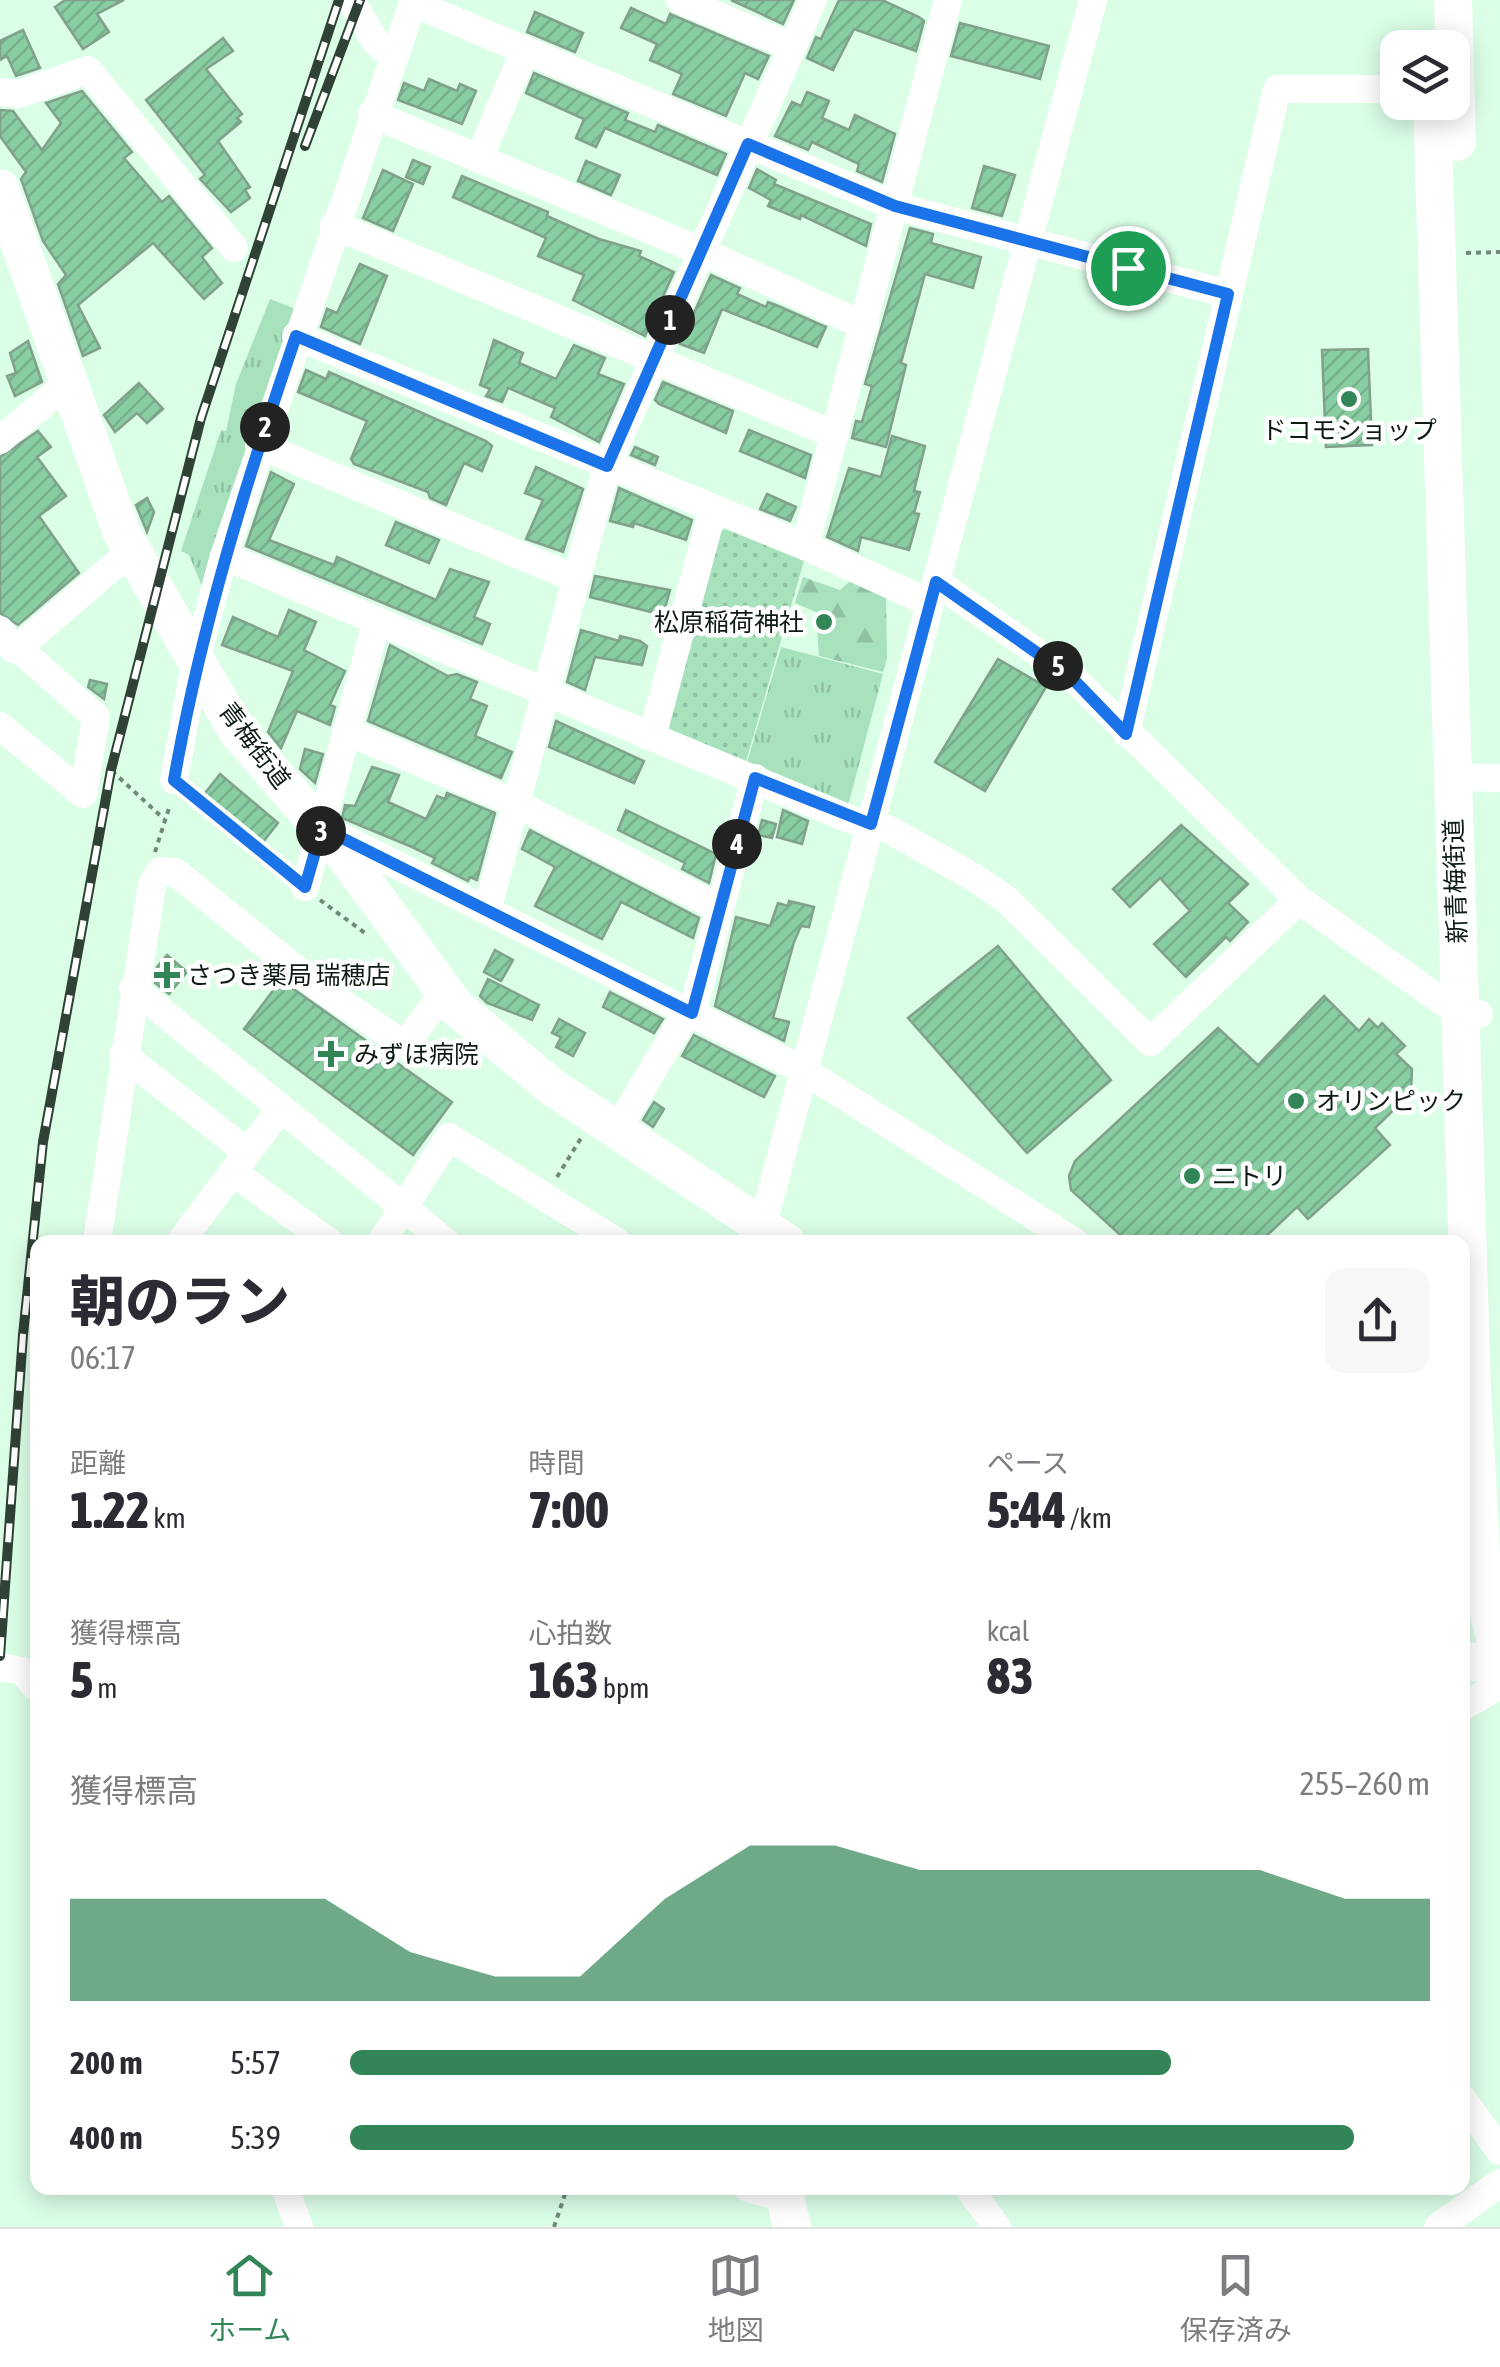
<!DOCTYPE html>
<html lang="ja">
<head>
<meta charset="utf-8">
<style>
	:root { --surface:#fff; --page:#f7f7f7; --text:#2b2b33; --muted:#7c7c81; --line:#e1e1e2; --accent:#328557 }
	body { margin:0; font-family:"Asap Condensed","Noto Sans JP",sans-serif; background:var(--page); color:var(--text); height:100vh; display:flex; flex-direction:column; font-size:38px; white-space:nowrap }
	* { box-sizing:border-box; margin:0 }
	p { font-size:32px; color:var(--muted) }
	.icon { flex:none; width:55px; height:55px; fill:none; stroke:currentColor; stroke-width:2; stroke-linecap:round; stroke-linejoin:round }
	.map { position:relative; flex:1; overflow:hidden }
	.drawer { position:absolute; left:30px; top:1235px; width:1440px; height:960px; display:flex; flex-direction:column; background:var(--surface); border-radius:20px; box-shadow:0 5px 25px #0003 }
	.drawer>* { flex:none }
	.fabs { position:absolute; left:1380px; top:30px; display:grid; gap:20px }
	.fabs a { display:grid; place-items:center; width:90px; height:90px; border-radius:20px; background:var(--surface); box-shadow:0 5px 25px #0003; font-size:50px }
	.pin { position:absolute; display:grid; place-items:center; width:85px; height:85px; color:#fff; margin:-42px; border:5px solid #fff; border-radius:50%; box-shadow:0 2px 10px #0007 }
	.km { position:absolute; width:50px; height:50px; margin:-25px; border-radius:50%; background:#222; color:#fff; font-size:28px; line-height:50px; text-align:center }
	.round { display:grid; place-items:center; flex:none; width:105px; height:105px; border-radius:20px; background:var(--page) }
	.overview { display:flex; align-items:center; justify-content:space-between; height:170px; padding:0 40px }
	h1 { font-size:55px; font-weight:800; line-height:75px }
	.stats { display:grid; grid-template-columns:repeat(3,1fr); gap:15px; height:170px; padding:10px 40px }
	.stats div { display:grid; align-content:center }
	.stats b { font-size:50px; font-weight:800 }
	.stats small { font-size:28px; font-weight:400 }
	.stats p { font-size:28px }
	.chart { height:280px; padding:20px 40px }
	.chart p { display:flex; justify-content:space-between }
	.chart svg { width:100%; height:180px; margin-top:10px; fill:var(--accent); opacity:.7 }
	ul { padding:0 40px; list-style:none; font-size:32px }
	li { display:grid; grid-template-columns:160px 120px 1fr; align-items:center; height:75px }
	li i { height:25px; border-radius:12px; background:var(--accent) }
	.dock { display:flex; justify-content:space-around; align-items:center; height:140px; border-top:2px solid var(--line); background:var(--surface); font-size:28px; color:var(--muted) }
	.dock a { display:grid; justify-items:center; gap:5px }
	.dock .selected { color:var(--accent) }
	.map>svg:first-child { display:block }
	.grass { fill:url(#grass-tufts) }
	.forest { fill:url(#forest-firs) }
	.park { fill:url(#park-dots) }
	.building { fill:url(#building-hatch); stroke:#81a18b; stroke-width:2.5 }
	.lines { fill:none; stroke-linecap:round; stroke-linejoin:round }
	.path { stroke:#72897a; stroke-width:4; stroke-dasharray:5 5; stroke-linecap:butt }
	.minor { stroke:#fff; stroke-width:28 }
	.major { stroke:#fff; stroke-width:38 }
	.rail-casing { stroke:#304136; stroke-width:10 }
	.rail { stroke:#fff; stroke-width:6; stroke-dasharray:19; stroke-linecap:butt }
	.route-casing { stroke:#fff; stroke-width:20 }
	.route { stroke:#1a73e8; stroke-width:12 }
	.poi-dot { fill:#328557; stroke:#fff; stroke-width:4 }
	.labels { text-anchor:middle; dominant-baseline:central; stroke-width:9; stroke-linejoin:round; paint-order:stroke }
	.poi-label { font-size:25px; fill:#0e1b13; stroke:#fff; text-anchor:start }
	.street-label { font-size:25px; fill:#0e1b13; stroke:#fff }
</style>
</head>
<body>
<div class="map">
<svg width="1500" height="2227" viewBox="0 0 1500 2227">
	<defs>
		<pattern id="grass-tufts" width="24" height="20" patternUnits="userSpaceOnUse" patternTransform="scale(2.5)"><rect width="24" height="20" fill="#a8e2bd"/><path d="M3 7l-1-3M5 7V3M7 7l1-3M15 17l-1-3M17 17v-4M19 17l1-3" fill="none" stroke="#8fc1a2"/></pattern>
		<pattern id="forest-firs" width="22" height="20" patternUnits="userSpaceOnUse" patternTransform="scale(2.5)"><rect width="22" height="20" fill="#a8e2bd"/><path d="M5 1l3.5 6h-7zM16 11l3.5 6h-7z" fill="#8fc1a2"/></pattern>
		<pattern id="park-dots" width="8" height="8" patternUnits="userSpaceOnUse" patternTransform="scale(2.5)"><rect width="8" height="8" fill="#a8e2bd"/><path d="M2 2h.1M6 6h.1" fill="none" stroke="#8fc1a2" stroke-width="1.8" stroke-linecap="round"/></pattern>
		<pattern id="building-hatch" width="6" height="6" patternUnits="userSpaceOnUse" patternTransform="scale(2.5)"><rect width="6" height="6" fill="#89cda2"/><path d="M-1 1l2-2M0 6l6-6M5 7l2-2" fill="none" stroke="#75af8b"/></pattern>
	</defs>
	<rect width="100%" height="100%" fill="#dbfee7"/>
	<g class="grass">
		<path d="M270,299L296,309L203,589L189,555L181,551L221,430L226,431L236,384Z"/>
		<path d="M781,647L883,674L849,802L841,806L746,766Z"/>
	</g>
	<path class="forest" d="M803,577L840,590L850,581L886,595L887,659L883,672L819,656L816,612L795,603Z"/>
	<path class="park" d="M725,529L804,561L745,765L669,732L664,723L716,533Z"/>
	<g class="building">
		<path d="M65,0H124L97,14L109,32L83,49L55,7Z"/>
		<path d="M731,0H794L783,24Z"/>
		<path d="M839,0H882L919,17L924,21L916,51L854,29L833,70L807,58L816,37L821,39Z"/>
		<path d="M631,8L666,24L670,14L769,56L758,79L745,73L726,116L673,94L682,74L650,60L657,44L621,28Z"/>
		<path d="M535,12L583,33L575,52L527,32Z"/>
		<path d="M960,23L1049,46L1040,79L951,56Z"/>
		<path d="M23,30L40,68L16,76L7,56L0,60V41Z"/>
		<path d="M223,38L233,51L206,69L242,114L237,118L241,122L218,141L250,187L245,190L250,198L231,212L200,179L205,175L146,100Z"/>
		<path d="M534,73L628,113L625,120L655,132L658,125L726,154L717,175L605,128L596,147L576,138L584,119L526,93Z"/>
		<path d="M429,79L457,91L460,84L476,91L462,124L398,100L404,83L424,91Z"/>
		<path d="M82,91L132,152L124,158L162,202L169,196L212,248L202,257L222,283L204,299L153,243L78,305L100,348L83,356L58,284L66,275L43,241L21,179L26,172L0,136V110L13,111L42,150L61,123L46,103Z"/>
		<path d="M807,92L829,101L822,118L849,130L855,115L895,134L882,182L857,171L859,164L812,142L808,150L775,136L792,102L801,106Z"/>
		<path d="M413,160L430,167L423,184L406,177Z"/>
		<path d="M586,161L620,175L611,195L578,181Z"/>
		<path d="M984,166L1015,175L1002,216L972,208Z"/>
		<path d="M757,169L776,180L774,184L871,224L866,246L801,215L800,219L768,206L771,200L749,188Z"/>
		<path d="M383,170L413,184L393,231L363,218Z"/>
		<path d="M462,176L548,212L547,216L599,239L641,251L639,256L674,272L645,336L573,300L584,275L538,256L546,238L453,197Z"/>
		<path d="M910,228L933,234L931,243L981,257L973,288L925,274L901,363L906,365L886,447L852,438L856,421L862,422L872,386L865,384Z"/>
		<path d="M360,264L387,276L360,344L321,327L327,309L337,313Z"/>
		<path d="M711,275L740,288L737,294L766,307L768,302L776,305L826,327L817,347L722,309L704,353L680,344Z"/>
		<path d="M494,340L523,353L519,363L556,379L574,345L605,358L598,374L624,384L599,442L551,417L555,408L508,388L502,402L486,396L490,389L480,385Z"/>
		<path d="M28,341L42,382L15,396L7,376L16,373L10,353Z"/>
		<path d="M1368,349L1372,445L1326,447L1322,350Z"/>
		<path d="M306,370L326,379L329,372L486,441L492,446L482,471L464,463L446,505L430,498L428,492L354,464L351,459L367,421L298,392Z"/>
		<path d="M663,382L733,411L726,433L659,404L655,400Z"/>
		<path d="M139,383L163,409L147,423L137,413L115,432L104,415Z"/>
		<path d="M749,430L811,455L805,478L740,451Z"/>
		<path d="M38,431L51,447L37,457L66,496L39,516L79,573L18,625L0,613V457Z"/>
		<path d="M892,436L925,446L914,491L920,492L914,513L919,514L909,550L861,537L858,551L827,537L849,468L881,477Z"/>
		<path d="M635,447L658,457L655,465L631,455Z"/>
		<path d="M536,467L583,489L563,552L526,539L543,500L525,493Z"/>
		<path d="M271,472L294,484L269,540L334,565L337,557L436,600L450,569L489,582L474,617L490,624L482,644L246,546Z"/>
		<path d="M619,488L692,520L686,540L634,523L633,527L610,521Z"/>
		<path d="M767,494L796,507L790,521L760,509Z"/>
		<path d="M147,498L154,512L147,532L136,505Z"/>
		<path d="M396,522L439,540L429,563L386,545Z"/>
		<path d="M595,576L670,590L663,615L590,597Z"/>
		<path d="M289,610L316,622L304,650L345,671L330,705L335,707L330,725L297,711L281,748L268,732L293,671L222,645L233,617L278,637Z"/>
		<path d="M581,630L619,641L620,636L640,641L647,646L642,665L595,657L585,690L567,682Z"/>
		<path d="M390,645L448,676L457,674L477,682L470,699L487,706L475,736L512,752L501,778L368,721Z"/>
		<path d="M998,659L1046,687L985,791L935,762Z"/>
		<path d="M90,680L107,684L104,699L88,687Z"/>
		<path d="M556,721L644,761L634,783L549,747Z"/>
		<path d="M305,749L323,754L315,783L300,769Z"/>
		<path d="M372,767L399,775L388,802L426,819L437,796L445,799L447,793L495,813L477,880L470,877L468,881L432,863L435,858L412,847L342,818L345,805L355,806Z"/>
		<path d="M220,774L278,823L260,846L202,797Z"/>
		<path d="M626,810L716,854L709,883L682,869L685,863L618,830Z"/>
		<path d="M783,810L808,821L802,844L777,837Z"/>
		<path d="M762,820L776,824L772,838L758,835Z"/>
		<path d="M1181,825L1248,884L1228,903L1248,922L1230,941L1226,937L1186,977L1154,944L1190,911L1160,878L1130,907L1113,889Z"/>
		<path d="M530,830L699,918L693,938L621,902L602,939L535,906L555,867L522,849Z"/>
		<path d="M789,901L814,907L809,927L801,926L794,942L773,1018L789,1022L784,1041L715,1006L736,917L770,926L778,903L788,906Z"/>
		<path d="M998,946L1111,1080L1027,1153L908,1018Z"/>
		<path d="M495,950L513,960L501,981L484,972Z"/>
		<path d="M167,955L187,972L169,994L155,983L157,967Z"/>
		<path d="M488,979L539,1005L532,1020L487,1003L480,996Z"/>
		<path d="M281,980L452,1102L413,1155L244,1029Z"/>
		<path d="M610,992L663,1019L654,1033L603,1007Z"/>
		<path d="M1324,996L1359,1031L1369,1019L1378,1028L1382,1023L1405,1046L1396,1054L1412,1069L1411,1093L1375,1128L1390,1145L1308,1219L1297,1207L1260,1242H1128L1071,1190L1069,1176L1075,1161L1218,1028L1258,1065Z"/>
		<path d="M559,1019L585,1033L573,1056L556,1047L561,1037L552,1033Z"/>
		<path d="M694,1035L775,1076L764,1097L682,1056Z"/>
		<path d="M654,1102L664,1109L653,1127L643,1120Z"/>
	</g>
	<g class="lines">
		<g class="path">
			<path d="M1466,253L1500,252"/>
			<path d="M112,771L164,819"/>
			<path d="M193,796L286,872"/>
			<path d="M155,852L170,805"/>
			<path d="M320,900L365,933"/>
			<path d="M557,1177L581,1138"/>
			<path d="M554,2227L567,2188"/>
		</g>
		<g class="minor">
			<path d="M351,0L375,41L392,57"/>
			<path d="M680,0L792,47"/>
			<path d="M413,3L895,206L1228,294"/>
			<path d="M0,92L19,94L88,70L234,248"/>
			<path d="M372,114L701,251L865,326"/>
			<path d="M479,158L525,50"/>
			<path d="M334,225L835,435"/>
			<path d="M296,336L805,546L930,603"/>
			<path d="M0,440L68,383"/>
			<path d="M259,445L574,578"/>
			<path d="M805,546L948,0"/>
			<path d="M224,556L652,737L713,509"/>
			<path d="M936,582L1070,675L1299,900L1453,1009L1479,1014"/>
			<path d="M0,630L13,649L18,648L131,551"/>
			<path d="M0,726L83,794L96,717L18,648"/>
			<path d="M346,731L515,803L719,908"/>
			<path d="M1126,733L1277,89H1398"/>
			<path d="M652,737L852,820L888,829L975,878L1007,900L1150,1042L1299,900"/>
			<path d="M1451,777L1500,778"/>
			<path d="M174,780L196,659L224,556L414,0"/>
			<path d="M333,833L803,1070L1075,1242"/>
			<path d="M305,887L377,620"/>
			<path d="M487,910L607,466L813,0"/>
			<path d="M133,988L446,1242"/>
			<path d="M692,1013L755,778"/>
			<path d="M123,1055L247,1152"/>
			<path d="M627,1113L688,1011"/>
			<path d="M233,1172L329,1242"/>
			<path d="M762,1227L1093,0"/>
			<path d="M97,1242L152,885L160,871L175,872L317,986L405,1045L443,993"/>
			<path d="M180,1242L281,1108"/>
			<path d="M381,1242L449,1137L617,1242"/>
			<path d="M0,1667L22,1671L38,1689"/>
			<path d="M1462,1707L1495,1688L1500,1670"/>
			<path d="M1462,2098L1500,2151"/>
			<path d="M285,2188L299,2227"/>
			<path d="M748,2188L785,2198"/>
			<path d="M969,2188L997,2227"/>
			<path d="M1438,2227L1500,2183"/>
		</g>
		<g class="major">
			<path d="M1453,0L1457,142"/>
			<path d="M1432,102L1472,1388L1483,1589L1500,1658"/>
			<path d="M0,188L122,533L237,731L346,857L456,1007L552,1087L786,1242"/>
			<path d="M1462,1661L1500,1664"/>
			<path d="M783,2188L792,2227"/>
		</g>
		<defs>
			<g id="rail">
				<path d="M305,146L360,0"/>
				<path d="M0,1656L23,1335L43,1142L111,770L201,418L339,0"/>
			</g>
		</defs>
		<use href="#rail" class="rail-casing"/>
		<use href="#rail" class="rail"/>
	</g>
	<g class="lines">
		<defs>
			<path id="route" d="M748,144L895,206L1228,294L1126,734L1070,676L936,582L871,824L755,778L692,1013L322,828L305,887L174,780C201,627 246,482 296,336L607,466Z"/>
		</defs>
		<use href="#route" class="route-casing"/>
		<use href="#route" class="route"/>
	</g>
	<g class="poi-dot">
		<circle cx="1349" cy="399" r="10"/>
		<circle cx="824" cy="622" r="10"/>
		<path d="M162 960h10v10h10v10h-10v10h-10v-10h-10v-10h10z"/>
		<path d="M326 1039h10v10h10v10h-10v10h-10v-10h-10v-10h10z"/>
		<circle cx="1296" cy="1101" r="10"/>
		<circle cx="1192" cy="1176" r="10"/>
	</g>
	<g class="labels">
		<g class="poi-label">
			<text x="1349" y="430" text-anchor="middle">ドコモショップ</text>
			<text x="804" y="622" text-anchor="end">松原稲荷神社</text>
			<text x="187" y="975">さつき薬局 瑞穂店</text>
			<text x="354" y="1054">みずほ病院</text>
			<text x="1316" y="1101">オリンピック</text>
			<text x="1212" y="1176">ニトリ</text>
		</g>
		<g class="street-label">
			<text transform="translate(255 745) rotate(53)">青梅街道</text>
			<text transform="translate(1455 881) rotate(-92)">新青梅街道</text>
		</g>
	</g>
</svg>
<div class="fabs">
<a><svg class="icon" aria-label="layers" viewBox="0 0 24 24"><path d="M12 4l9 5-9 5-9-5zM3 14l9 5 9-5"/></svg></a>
</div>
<div class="pin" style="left:1128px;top:268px;background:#1e9e55"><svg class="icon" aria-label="arrive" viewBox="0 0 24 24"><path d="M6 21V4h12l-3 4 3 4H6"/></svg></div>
<b class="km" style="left:670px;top:320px">1</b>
<b class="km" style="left:265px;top:427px">2</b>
<b class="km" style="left:321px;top:831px">3</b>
<b class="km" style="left:737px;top:844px">4</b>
<b class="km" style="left:1058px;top:666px">5</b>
<section class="drawer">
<div class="overview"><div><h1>朝のラン</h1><p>06:17</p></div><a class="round"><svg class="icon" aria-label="share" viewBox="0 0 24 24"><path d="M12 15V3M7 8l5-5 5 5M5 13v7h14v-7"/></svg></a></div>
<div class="stats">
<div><p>距離</p><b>1.22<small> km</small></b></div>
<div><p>時間</p><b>7:00</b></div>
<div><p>ペース</p><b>5:44<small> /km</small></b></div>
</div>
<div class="stats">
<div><p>獲得標高</p><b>5<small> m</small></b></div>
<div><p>心拍数</p><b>163<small> bpm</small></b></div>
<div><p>kcal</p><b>83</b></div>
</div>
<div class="chart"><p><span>獲得標高</span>255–260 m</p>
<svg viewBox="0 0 160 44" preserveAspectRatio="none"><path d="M0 44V19L10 19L20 19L30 19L40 32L50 38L60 38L70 19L80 6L90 6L100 12L110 12L120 12L130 12L140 12L150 19L160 19V44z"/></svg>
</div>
<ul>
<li><b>200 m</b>5:57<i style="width:76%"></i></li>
<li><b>400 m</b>5:39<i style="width:93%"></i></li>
</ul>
</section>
</div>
<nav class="dock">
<a class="selected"><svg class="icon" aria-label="home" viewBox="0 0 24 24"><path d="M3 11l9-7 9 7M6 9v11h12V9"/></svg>ホーム</a>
<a><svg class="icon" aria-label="map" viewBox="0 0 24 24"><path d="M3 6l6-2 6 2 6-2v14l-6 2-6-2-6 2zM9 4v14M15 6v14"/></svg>地図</a>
<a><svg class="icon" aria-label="saved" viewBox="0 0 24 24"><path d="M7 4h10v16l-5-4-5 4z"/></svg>保存済み</a>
</nav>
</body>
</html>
